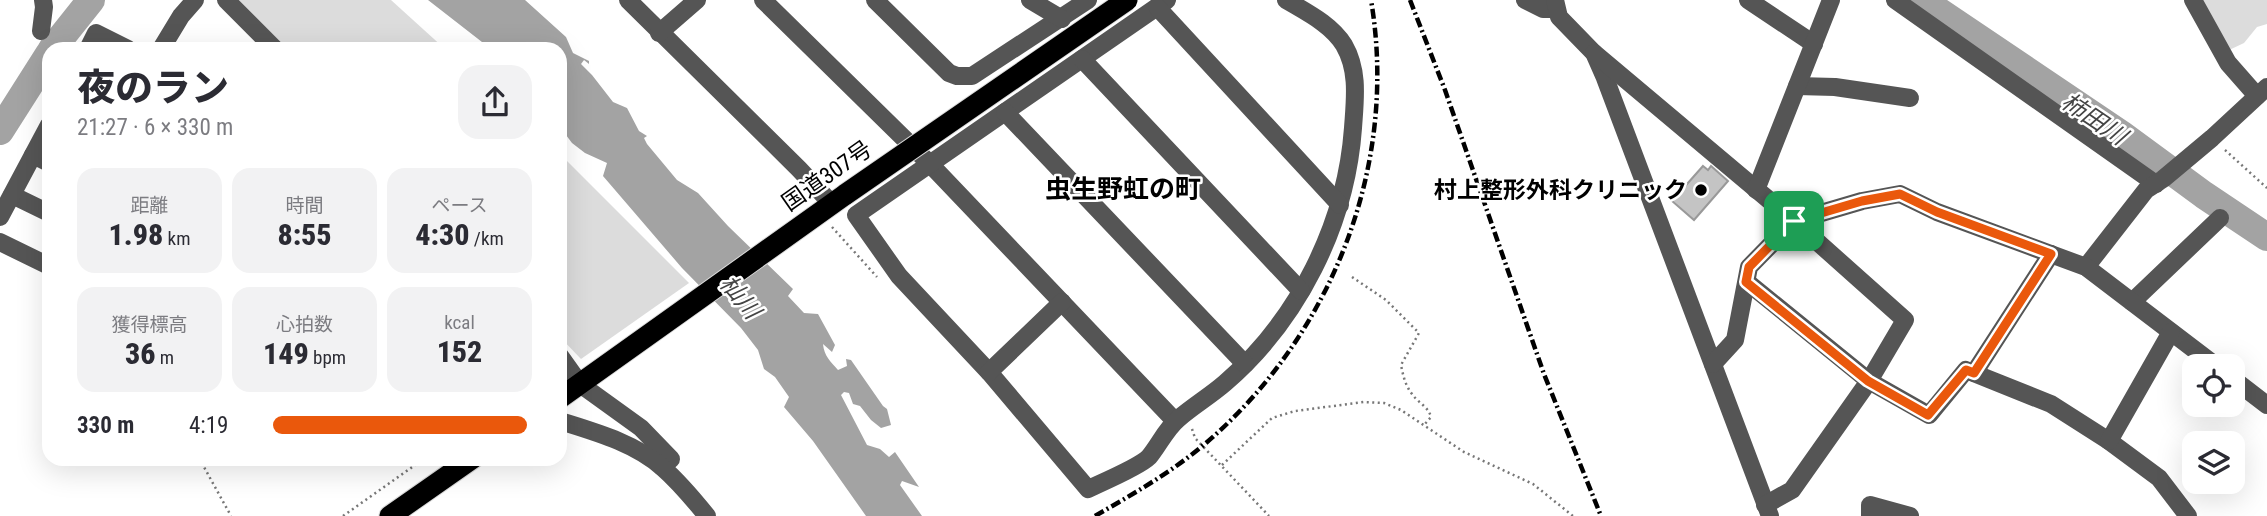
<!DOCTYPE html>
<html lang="ja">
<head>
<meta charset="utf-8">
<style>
	:root { --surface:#fff; --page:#f2f2f3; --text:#2b2b33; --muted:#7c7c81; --accent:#ea580c }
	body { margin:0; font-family:"Roboto Condensed","Noto Sans JP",sans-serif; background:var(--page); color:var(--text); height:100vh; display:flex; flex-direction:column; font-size:26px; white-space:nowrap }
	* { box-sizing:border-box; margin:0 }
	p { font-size:23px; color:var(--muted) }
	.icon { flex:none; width:38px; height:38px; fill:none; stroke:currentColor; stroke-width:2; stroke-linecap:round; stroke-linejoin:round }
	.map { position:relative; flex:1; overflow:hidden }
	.side { position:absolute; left:42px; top:42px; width:525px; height:424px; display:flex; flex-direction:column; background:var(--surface); border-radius:21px; box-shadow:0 7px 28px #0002 }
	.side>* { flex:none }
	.controls { position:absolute; left:2182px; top:354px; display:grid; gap:14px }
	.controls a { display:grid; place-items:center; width:63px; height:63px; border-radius:14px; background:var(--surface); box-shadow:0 7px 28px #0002; font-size:35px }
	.pin { position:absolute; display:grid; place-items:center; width:60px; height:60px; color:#fff; margin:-30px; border-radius:14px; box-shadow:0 4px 10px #0006 }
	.round { display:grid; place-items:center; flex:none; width:74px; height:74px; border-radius:21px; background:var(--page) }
	.overview { display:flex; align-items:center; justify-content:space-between; height:119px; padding:0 35px }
	h1 { font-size:38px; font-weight:800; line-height:52px }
	.figures { display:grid; grid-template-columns:repeat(3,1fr); gap:10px; height:119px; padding:7px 35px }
	.figures div { display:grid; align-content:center; border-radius:18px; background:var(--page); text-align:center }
	.figures b { font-size:30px; font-weight:800 }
	.figures small { font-size:19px; font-weight:400 }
	.figures p { font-size:19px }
	ul { padding:0 35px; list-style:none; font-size:23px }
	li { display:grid; grid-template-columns:112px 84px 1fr; align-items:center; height:52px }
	li i { height:18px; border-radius:9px; background:var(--accent) }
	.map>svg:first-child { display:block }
	.green { fill:#dcdcdc }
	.water { fill:#a3a3a3 }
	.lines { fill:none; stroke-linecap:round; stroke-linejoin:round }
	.river { stroke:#a3a3a3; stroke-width:28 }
	.building { fill:#c4c4c4; stroke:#999; stroke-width:2 }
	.highway-casing { stroke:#dbdbdb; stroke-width:23 }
	.path { stroke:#777; stroke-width:2.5; stroke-dasharray:2 3.5; stroke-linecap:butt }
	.minor { stroke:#555; stroke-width:18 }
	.highway { stroke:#000; stroke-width:21 }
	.rail { stroke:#000; stroke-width:4.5; stroke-dasharray:10 3.5 2 3.5; stroke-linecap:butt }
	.highway-bridge-casing { stroke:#dbdbdb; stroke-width:23; stroke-linecap:butt }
	.highway-bridge { stroke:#000; stroke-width:21 }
	.route-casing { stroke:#fff; stroke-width:14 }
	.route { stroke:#ea580c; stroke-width:9 }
	.poi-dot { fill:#000; stroke:#fff; stroke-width:2.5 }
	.labels { text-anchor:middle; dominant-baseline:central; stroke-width:5; stroke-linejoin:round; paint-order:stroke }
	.street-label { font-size:23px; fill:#000; stroke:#fff }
	.poi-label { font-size:23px; font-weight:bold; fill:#000; stroke:#fff; text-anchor:end }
	.water-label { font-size:24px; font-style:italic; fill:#444; stroke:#fff }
	.quarter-label { font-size:26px; font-weight:bold; fill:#000; stroke:#fff }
</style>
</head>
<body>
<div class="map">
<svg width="2267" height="516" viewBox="0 0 2267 516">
	<rect width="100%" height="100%" fill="#fff"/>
	<g class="green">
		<path d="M230,0H391L445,49H280Z"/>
		<path d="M2189,0H2267V24L2257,27L2244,43L2227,51Z"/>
		<path d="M560,154L689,283L581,359L560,337Z"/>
	</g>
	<path class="water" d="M428,0H525L566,37L573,53L589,61V64L584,60L581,64L592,75L613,102L627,108L639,131L647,136L644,138L647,144L677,180L698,193L728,226L793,289L788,296L804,313L818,314L835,345L832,352L823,344C824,356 831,362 838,370L847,366L846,359L851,360L883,406L887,409L891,425L881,428L871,420L860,406L853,404L849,393L844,392L841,395L867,445L880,449L889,457L895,452L919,487L902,481L900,485L922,516H866L813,441L784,407L789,397L775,377L764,369L758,350L741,328L682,268L603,176L607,163L585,153L572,143L560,127V49H491Z"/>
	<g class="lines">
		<g class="river">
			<path d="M1922,0L2121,134L2204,195L2267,237"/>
			<path d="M52,49L91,0"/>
			<path d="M0,131L49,54"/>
		</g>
	</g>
	<path class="building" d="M1703,166L1708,170L1711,166L1728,181L1694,220L1672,201Z"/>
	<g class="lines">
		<defs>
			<g id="highway">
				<path d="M560,398L846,194"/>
				<path d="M390,516L473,458"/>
			</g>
		</defs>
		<use href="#highway" class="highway-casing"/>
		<g class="path">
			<path d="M2225,150L2267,188"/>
			<path d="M832,227L877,277"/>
			<path d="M1352,277L1386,300L1419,333L1401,365C1403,375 1405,385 1412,394C1418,403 1428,406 1431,417L1424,425"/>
			<path d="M1192,429L1195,438L1269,516"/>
			<path d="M199,458L231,516"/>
			<path d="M1222,465L1272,418L1295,411L1364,402L1384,403L1401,410L1464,452L1533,484L1573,516"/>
			<path d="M343,516L425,458"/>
		</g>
		<g class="minor">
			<path d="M226,0L275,49"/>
			<path d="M628,0L799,169L831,203"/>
			<path d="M763,0L930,164L1175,421"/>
			<path d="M875,0L949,73L957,76H972L1088,0"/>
			<path d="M1030,0L1062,19"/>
			<path d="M1167,0L856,215L899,276L989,372L1088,489C1103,482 1139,467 1149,457C1159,445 1166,429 1178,419C1193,406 1210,396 1225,383C1298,320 1346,225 1353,128C1355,99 1359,71 1344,45C1331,24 1306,12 1286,0"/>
			<path d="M1525,0L1543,9H1556"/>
			<path d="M1555,0L1559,17L1594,53L1605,78L1770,516"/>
			<path d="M1748,0L1814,44"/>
			<path d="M1895,0L2156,184"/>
			<path d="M2193,0L2228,63L2257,96"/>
			<path d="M1157,7L1340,205"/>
			<path d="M41,31L44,7L43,0"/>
			<path d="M659,33L697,0"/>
			<path d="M88,49L96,33L128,49"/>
			<path d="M161,49L181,16L195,0"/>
			<path d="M1594,53L1794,221L1905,320L1869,381L1792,490L1765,505"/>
			<path d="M1082,59L1301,291"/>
			<path d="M1797,86L1835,87L1910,98"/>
			<path d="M1005,112L1245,364"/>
			<path d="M33,155L49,163"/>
			<path d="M1756,190L1831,0"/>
			<path d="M12,195L49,213"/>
			<path d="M0,217L49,125"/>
			<path d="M0,242L49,266"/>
			<path d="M2086,267L2146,190L2163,179L2212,138L2267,87"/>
			<path d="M1747,282L1869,381L1929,415L1966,370L2051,404L2109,441L2159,478L2188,516"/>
			<path d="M2132,302L2220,218"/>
			<path d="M560,356L580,384L641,428L671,459L662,467"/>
			<path d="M1713,364L1735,340L1749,267L1794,221L1862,201L1900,194L1937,212L2086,267L2216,366"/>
			<path d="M989,372L1062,302"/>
			<path d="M1974,373L2051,254"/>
			<path d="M2233,379L2267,405"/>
			<path d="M560,421C595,432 635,443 663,468C679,482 694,500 707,516"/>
			<path d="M2109,441L2171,332"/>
			<path d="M1870,516V505L1910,516"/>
		</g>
		<use href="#highway" class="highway"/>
		<g class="rail">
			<path d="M1410,0L1445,90L1544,374L1601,516"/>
			<path d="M1095,516C1133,494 1172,472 1206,443C1332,335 1399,165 1371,0"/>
		</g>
		<defs>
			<path id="highway-bridge" d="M846,194L1127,0"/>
		</defs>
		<use href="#highway-bridge" class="highway-bridge-casing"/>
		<use href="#highway-bridge" class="highway-bridge"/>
	</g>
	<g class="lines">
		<defs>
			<path id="route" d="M1900,194L1937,212L2051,254L1974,373L1966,370L1928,415L1868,381L1746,282L1749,267L1794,221L1862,201Z"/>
		</defs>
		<use href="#route" class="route-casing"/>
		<use href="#route" class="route"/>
	</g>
	<circle class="poi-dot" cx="1701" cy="190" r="7"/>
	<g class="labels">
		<g class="street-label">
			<text transform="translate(827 176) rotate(-35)">国道307号</text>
		</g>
		<g class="poi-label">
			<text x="1687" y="190">村上整形外科クリニック</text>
		</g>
		<g class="water-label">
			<text transform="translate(2094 119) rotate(34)">柿田川</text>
			<text transform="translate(740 297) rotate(50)">杣川</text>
		</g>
		<g class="quarter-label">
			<text x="1123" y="189">虫生野虹の町</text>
		</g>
	</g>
</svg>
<div class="controls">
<a><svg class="icon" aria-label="locate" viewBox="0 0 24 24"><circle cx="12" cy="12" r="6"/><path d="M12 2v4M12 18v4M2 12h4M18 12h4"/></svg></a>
<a><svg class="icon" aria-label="layers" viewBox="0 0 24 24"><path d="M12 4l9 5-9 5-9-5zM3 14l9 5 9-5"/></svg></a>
</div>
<div class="pin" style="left:1794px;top:221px;background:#1e9e55"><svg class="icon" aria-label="arrive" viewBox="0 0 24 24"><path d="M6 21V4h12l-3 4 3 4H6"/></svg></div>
<section class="side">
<div class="overview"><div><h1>夜のラン</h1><p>21:27 · 6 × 330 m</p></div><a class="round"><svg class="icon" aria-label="share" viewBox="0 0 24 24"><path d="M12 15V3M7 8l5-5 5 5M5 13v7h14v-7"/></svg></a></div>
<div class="figures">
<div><p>距離</p><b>1.98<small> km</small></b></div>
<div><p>時間</p><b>8:55</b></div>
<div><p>ペース</p><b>4:30<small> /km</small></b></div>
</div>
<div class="figures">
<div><p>獲得標高</p><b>36<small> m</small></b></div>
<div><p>心拍数</p><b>149<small> bpm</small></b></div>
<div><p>kcal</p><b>152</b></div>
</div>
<ul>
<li><b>330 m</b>4:19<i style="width:98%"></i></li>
</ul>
</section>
</div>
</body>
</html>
